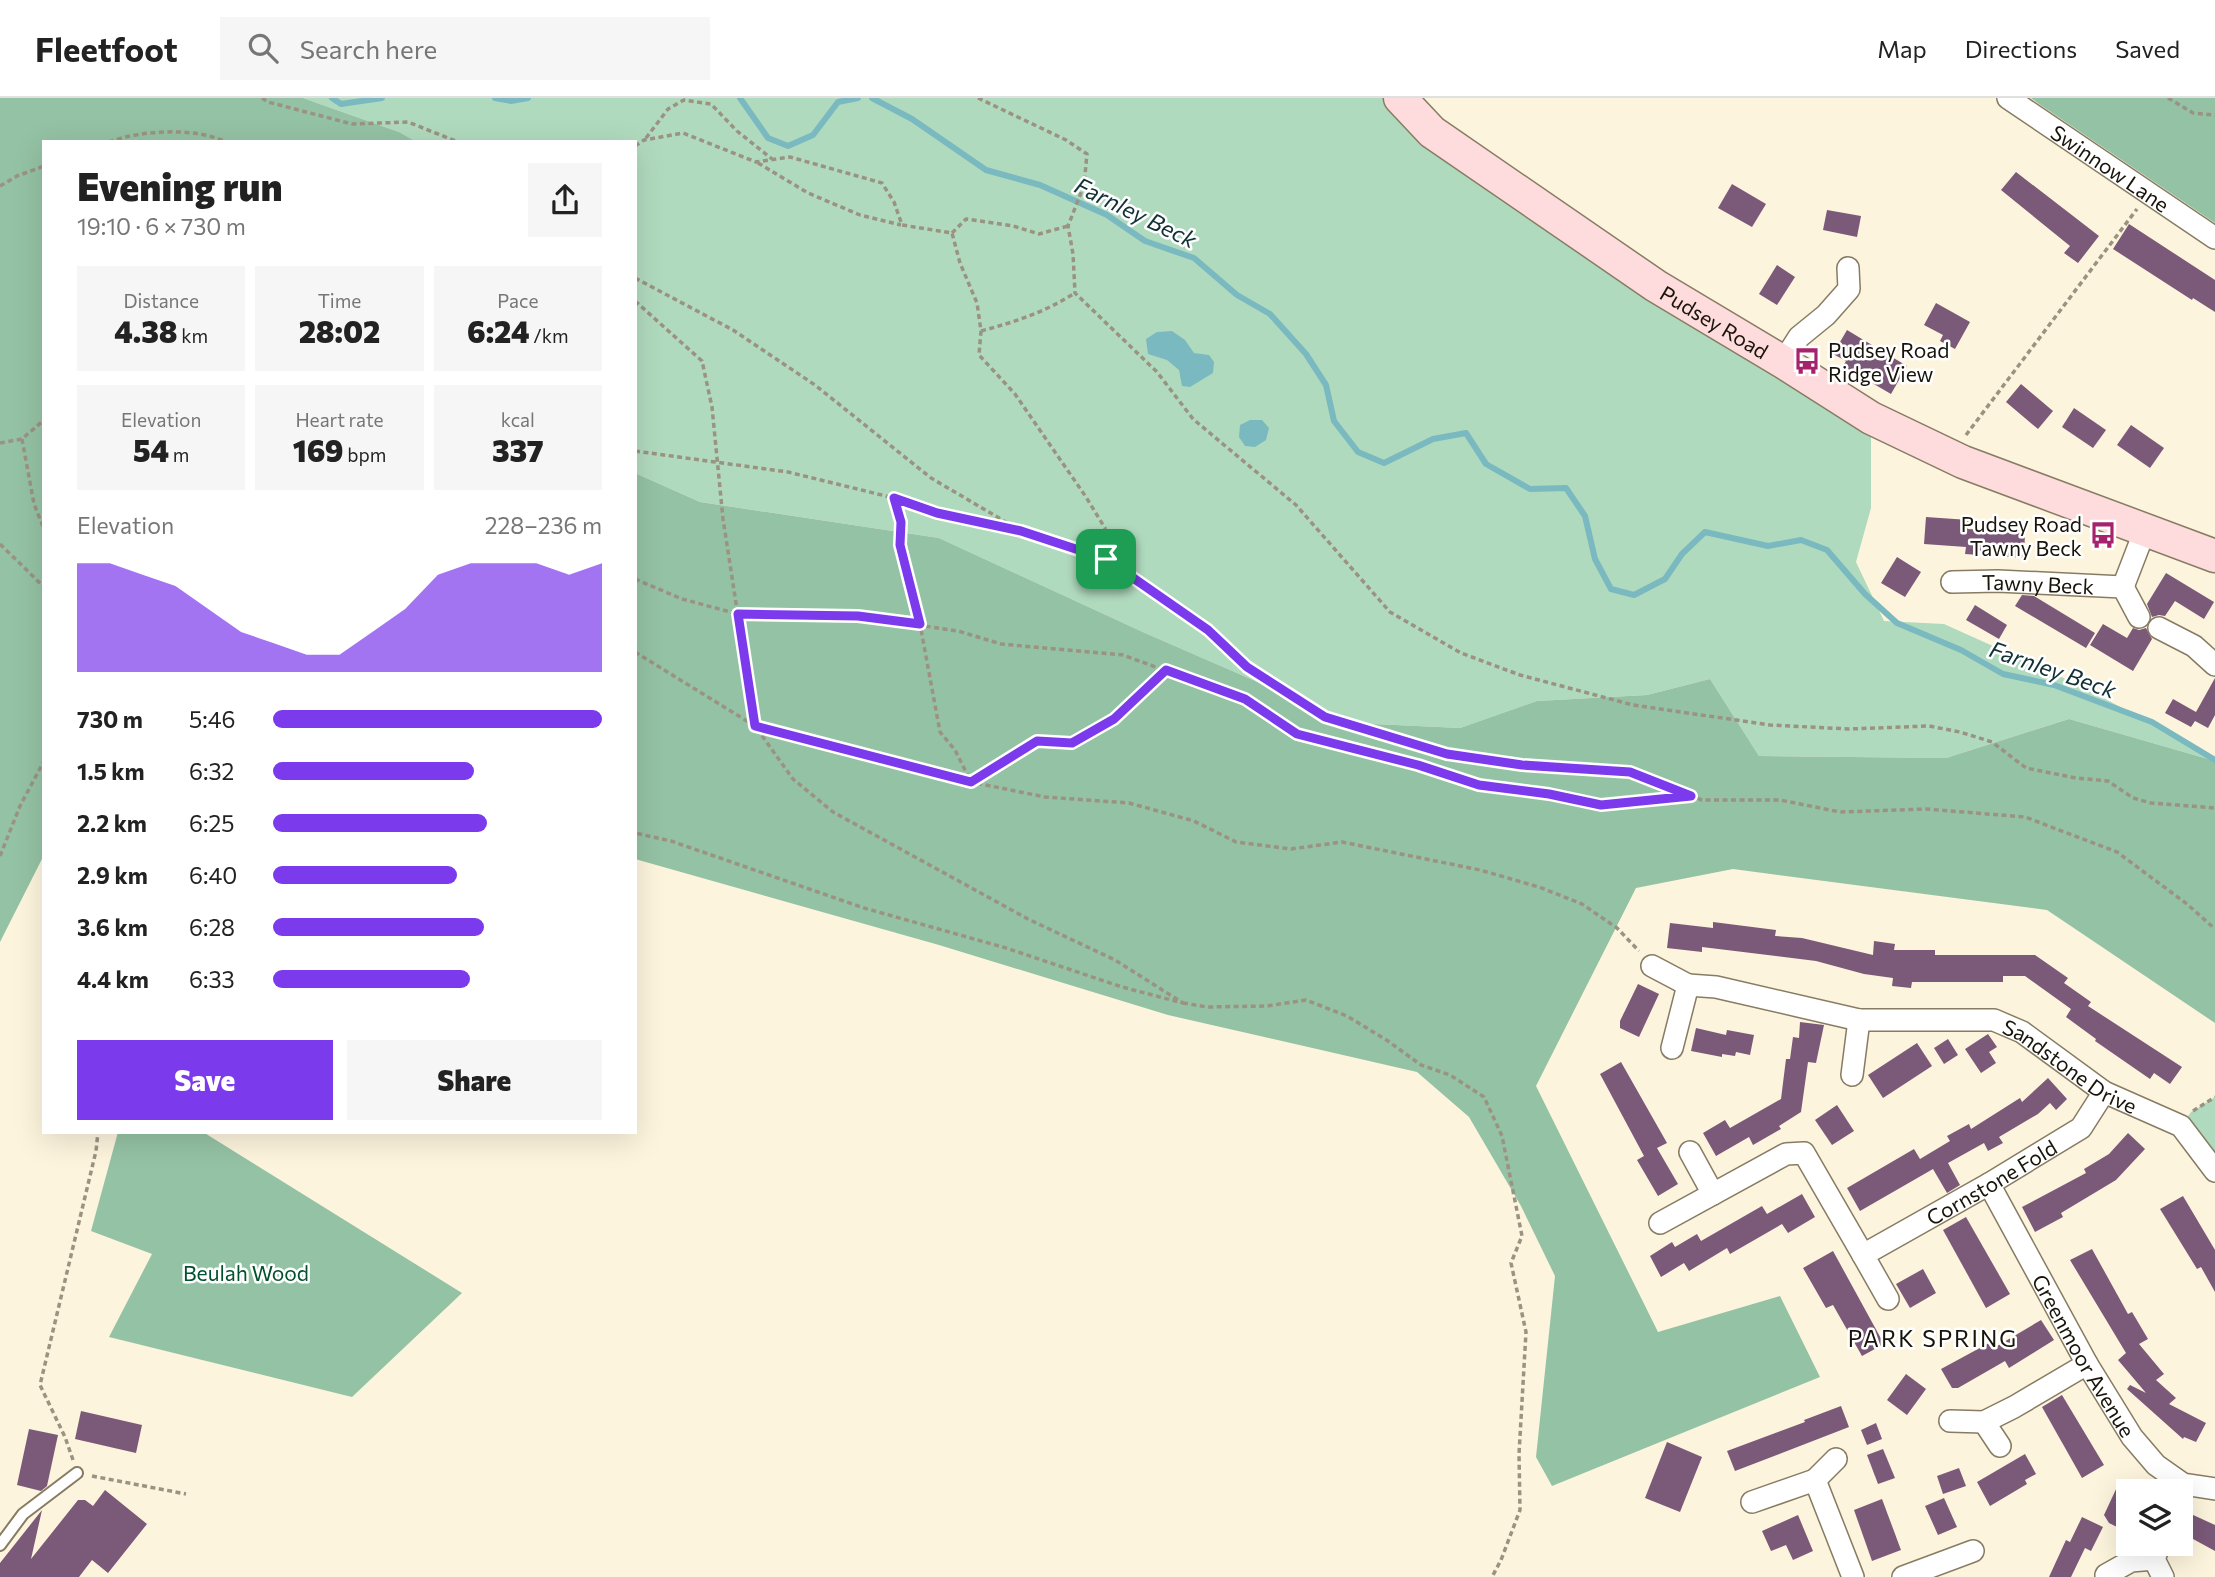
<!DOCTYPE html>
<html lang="en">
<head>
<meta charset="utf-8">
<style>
	:root { --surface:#fff; --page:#f6f6f6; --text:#222; --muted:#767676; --line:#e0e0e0; --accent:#7c3aed }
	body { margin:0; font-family:Commissioner,sans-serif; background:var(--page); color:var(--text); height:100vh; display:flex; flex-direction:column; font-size:26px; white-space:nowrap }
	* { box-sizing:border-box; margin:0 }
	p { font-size:23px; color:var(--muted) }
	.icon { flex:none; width:38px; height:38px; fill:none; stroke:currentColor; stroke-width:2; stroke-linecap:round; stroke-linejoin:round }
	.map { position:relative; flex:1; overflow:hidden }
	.side { position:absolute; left:42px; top:42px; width:595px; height:994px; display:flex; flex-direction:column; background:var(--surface); border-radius:0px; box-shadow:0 7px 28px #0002 }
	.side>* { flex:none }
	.tools { position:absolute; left:2116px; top:1381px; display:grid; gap:14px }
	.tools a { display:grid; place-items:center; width:77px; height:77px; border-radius:0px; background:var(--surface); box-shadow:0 7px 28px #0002; font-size:35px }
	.pin { position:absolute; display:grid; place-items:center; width:60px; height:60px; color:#fff; margin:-30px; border-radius:14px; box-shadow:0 4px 10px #0006 }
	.round { display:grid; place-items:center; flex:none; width:74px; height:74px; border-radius:0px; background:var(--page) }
	.head { display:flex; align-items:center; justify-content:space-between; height:119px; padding:0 35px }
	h1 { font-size:38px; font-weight:800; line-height:52px }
	.stats { display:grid; grid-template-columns:repeat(3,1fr); gap:10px; height:119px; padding:7px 35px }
	.stats div { display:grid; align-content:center; border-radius:0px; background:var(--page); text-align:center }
	.stats b { font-size:30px; font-weight:800 }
	.stats small { font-size:19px; font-weight:400 }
	.stats p { font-size:19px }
	.chart { height:196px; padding:14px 35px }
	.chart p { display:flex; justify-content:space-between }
	.chart svg { width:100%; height:126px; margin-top:7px; fill:var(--accent); opacity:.7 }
	.primary-button { display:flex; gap:14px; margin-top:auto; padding:14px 35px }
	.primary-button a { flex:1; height:80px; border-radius:0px; background:var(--accent); color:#fff; font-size:28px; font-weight:800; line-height:80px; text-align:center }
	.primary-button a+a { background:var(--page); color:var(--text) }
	ul { padding:0 35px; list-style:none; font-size:23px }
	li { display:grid; grid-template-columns:112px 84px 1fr; align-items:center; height:52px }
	li i { height:18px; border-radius:9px; background:var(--accent) }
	header { display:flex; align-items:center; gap:42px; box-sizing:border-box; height:98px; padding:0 35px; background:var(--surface); border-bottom:2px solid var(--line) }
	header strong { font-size:33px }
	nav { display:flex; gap:38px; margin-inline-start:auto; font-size:24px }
	.search { width:490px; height:63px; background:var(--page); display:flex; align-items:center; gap:18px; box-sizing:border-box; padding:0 24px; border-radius:0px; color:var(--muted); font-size:26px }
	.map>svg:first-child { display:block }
	.green { fill:#b0dabe }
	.forest { fill:#94c2a4 }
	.water { fill:#7ab9c0 }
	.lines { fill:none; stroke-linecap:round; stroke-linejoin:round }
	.stream { stroke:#7ab9c0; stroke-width:6 }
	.building { fill:#7b5979 }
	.lane-casing { stroke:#877c63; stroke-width:14 }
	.street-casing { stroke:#877c63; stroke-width:24 }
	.secondary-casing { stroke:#877c63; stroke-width:35 }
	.path { stroke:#9a9382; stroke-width:3.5; stroke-dasharray:5 3.5; stroke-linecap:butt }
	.lane { stroke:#fff; stroke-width:10 }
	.street { stroke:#fff; stroke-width:21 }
	.secondary { stroke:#fedbdc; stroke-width:32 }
	.route-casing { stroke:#fff; stroke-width:14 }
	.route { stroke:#7c3aed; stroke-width:9 }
	.labels { text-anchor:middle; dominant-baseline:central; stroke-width:5; stroke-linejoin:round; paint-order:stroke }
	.street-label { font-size:21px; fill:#18140a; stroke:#fff }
	.poi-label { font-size:21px; fill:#18140a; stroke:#fff; text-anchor:start }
	.park-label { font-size:21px; fill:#00512c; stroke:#fff }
	.water-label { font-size:23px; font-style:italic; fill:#113135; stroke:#fff }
	.neighbourhood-label { font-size:23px; letter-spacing:2px; fill:#18140a; stroke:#fff }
</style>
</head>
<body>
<header>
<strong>Fleetfoot</strong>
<div class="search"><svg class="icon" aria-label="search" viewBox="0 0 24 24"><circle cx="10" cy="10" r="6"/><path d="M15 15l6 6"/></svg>Search here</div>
<nav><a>Map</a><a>Directions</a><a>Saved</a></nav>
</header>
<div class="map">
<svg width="2215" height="1479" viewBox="0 0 2215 1479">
	<rect width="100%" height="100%" fill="#fdf4dd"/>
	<g class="green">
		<path d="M303,0H1400L1871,320V410L1856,464L1884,523L1944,526L2077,586L2215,659V663L2069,621L1946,660L1759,658L1710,581L1647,597L1537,603L1460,630L1352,625L1145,535L939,440L700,404L635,375V44H417L399,34Z"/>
		<path d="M2215,999V1073L2181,1028L2191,1014Z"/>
	</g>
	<g class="forest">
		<path d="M0,0H303L399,34L417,44H44V757L0,844Z"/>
		<path d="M2031,0H2215V125L2039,6Z"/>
		<path d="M635,375L700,404L939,440L1145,535L1352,625L1460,630L1537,603L1647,597L1710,581L1759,658L1946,660L2069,621L2215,663V925L2047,812L1733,771L1636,790L1536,988L1658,1234L1780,1198L1820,1279L1552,1388L1536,1359L1555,1178L1521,1108L1469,1019L1417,974L1168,917L939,847L635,761Z"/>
		<path d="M118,1034H203L462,1195L352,1299L109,1239L152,1156L91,1133Z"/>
	</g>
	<g class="water">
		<path d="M1172,233L1185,242L1194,255L1209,257L1214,264L1213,275L1190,289L1182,288L1179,272L1167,262L1148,256L1146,241L1157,234Z"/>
		<path d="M1250,322H1262L1269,330L1266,342L1255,349L1245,348L1239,339L1240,327Z"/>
	</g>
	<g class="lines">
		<g class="stream">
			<path d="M332,0L341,6L382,0"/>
			<path d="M495,0L511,3L528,0"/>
			<path d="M740,0L768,40L788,48L813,37L838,4L858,0"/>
			<path d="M872,0L912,21L986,72L1040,87L1107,117L1145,143L1194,160L1237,197L1270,216L1306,256L1326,287L1334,323L1358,354L1384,365L1433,341L1466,335L1486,366L1530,391L1566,390L1585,418L1595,461L1611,491L1634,497L1665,481L1682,456L1705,434L1768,448L1801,442L1827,452L1865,496L1897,525L1961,552L2003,576L2054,587L2152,624L2215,662"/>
		</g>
	</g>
	<g class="building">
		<path d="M2016,74L2099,138L2078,165L2064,155L2070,148L2001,92Z"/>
		<path d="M1732,86L1766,106L1752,129L1718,110Z"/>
		<path d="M1827,112L1861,118L1857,139L1823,132Z"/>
		<path d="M2129,126L2215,182V214L2193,200L2192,202L2113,151Z"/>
		<path d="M1777,167L1795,179L1777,207L1759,196Z"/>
		<path d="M1936,205L1970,224L1955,251L1940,243L1943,237L1924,227Z"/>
		<path d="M1847,232L1907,268L1891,296L1843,268L1846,263L1833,256Z"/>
		<path d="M2021,286L2053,313L2038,331L2006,304Z"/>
		<path d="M2074,310L2106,332L2093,350L2062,329Z"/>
		<path d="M2131,327L2164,350L2150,370L2117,347Z"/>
		<path d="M1926,419L1969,422L1968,431L2025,435L2024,460L1965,456L1966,449L1924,446Z"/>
		<path d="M1897,459L1921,474L1905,499L1881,485Z"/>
		<path d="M2166,475L2214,504L2204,521L2175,503L2165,518L2159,517L2152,519L2147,506Z"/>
		<path d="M2022,497L2034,498L2095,535L2086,550L2015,508Z"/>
		<path d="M1975,507L2007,527L1999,541L1966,522Z"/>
		<path d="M2103,526L2127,540L2133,530L2139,532L2146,530L2152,541L2133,573L2090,547Z"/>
		<path d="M2215,580V617L2208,630L2195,623L2191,629L2165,615L2173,601L2196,614Z"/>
		<path d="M1713,824L1776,832L1775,838L1802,840L1873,857L1874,843L1895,846L1894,852H1935V857H2035L2068,880L2064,885L2091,904L2088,908L2182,969L2170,986L2154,975L2150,981L2095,943L2096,941L2066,919L2071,911L2025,878H2003V884H1912L1911,890L1892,888L1893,880L1864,876L1816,863L1702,849V854L1667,850L1670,825L1713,830Z"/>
		<path d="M1638,886L1659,896L1639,939L1620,930V923Z"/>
		<path d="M1800,924L1824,927L1816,965L1808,964L1801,1014L1779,1028L1781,1031L1753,1047L1749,1039L1716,1058L1703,1035L1725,1022L1730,1030L1781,1001L1786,961H1790L1793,939L1799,940Z"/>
		<path d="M1696,930L1726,937L1727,932L1754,937L1750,957L1736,954L1735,958L1722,956V959L1691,953Z"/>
		<path d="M1988,936L1997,949L1989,954L1996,965L1981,975L1965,951Z"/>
		<path d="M1948,941L1958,957L1944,966L1934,950Z"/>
		<path d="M1917,945L1932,968L1883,1000L1868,977Z"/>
		<path d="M1621,964L1667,1045L1657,1050L1678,1086L1658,1098L1637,1062L1644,1058L1600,976Z"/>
		<path d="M2048,980L2067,1001L2056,1012L2050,1005L2038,1016L1999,1039L2003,1045L1988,1053L1984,1045L1948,1065L1960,1087L1947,1095L1933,1071L1860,1113L1847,1090L1914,1051L1920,1061L1950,1043L1947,1038L1969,1026L1971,1031L2020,1000L2022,1004Z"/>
		<path d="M1837,1007L1854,1033L1832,1047L1815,1022Z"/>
		<path d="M2128,1035L2145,1051L2116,1082L2061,1115L2063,1119L2035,1134L2022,1109L2086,1075L2084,1071L2109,1056Z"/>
		<path d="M1802,1096L1815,1119L1788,1135L1782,1126L1730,1156L1727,1150L1689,1173L1684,1165L1661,1179L1650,1158L1672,1144L1675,1149L1697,1136L1701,1143L1762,1108L1767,1116Z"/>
		<path d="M2183,1098L2215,1152V1194L2201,1169L2197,1171L2160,1111Z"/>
		<path d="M1966,1119L2010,1196L1986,1210L1943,1132Z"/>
		<path d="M2092,1151L2128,1216L2132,1214L2148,1241L2139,1246L2164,1276L2156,1282L2176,1300L2169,1306L2206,1325L2196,1344L2184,1339L2183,1341L2127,1291L2130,1287L2146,1295L2118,1262L2126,1255L2070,1162Z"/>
		<path d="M1833,1153L1884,1246L1862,1258L1833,1207L1826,1210L1803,1170Z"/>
		<path d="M1923,1171L1936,1195L1910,1210L1896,1186Z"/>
		<path d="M2041,1222L2054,1242L2009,1270L2005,1263L1958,1290H1952L1941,1271L1989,1245L1992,1251Z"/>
		<path d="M1906,1276L1926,1291L1907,1317L1887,1302Z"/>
		<path d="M2062,1297L2104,1367L2082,1380L2042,1309Z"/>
		<path d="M1841,1308L1849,1329L1735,1373L1727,1353L1805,1324L1804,1322Z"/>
		<path d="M81,1313L142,1327L136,1355L75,1341Z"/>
		<path d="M1876,1325L1882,1341L1867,1347L1861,1332Z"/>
		<path d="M29,1331L58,1337L47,1388L41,1393L17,1387Z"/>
		<path d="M1667,1344L1702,1359L1680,1414L1645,1400Z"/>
		<path d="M1883,1351L1895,1380L1878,1386L1867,1357Z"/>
		<path d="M2025,1356L2036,1376L2025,1382L2027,1386L1990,1408L1977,1384Z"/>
		<path d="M1959,1370L1966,1388L1943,1396L1937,1378Z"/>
		<path d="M2117,1389L2128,1408V1422L2123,1432L2109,1425L2104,1417Z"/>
		<path d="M105,1392L147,1426L108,1475L92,1462L79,1479H0V1465L42,1412L31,1461L78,1402H85L93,1408Z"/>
		<path d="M1944,1400L1957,1429L1938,1437L1925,1408Z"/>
		<path d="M1882,1401L1901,1452L1872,1463L1854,1412Z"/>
		<path d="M2191,1416L2215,1427V1453L2182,1435Z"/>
		<path d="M1798,1417L1813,1453L1793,1462L1786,1447L1771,1453L1762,1433Z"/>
		<path d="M2082,1419L2103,1429L2091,1453L2085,1450L2071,1479H2049L2066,1442L2070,1444Z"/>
	</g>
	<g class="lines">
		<defs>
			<path id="lane" d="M0,1447L23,1416L77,1375"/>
			<g id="street">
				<path id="s1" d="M2008,0L2215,140"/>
				<path d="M1783,264L1799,239L1826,217L1849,191L1848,170"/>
				<path id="s2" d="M1952,484L1998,483L2123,489L2139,519"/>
				<path d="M2123,489L2145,432"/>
				<path d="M2159,530L2194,548L2215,567"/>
				<path d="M1652,868L1688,887"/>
				<path id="s3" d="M1672,950L1688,887L1716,889L1859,922H1994L2022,934L2104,994L2181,1028L2215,1073"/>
				<path d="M1852,977L1859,922"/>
				<path d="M1690,1054L1713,1096"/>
				<path id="s4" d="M1989,1086L2087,1266L2132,1339L2156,1367L2183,1386L2215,1391"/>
				<path id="s5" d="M1660,1125L1786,1056L1804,1055L1863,1157L1989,1086L2081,1030L2104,994"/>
				<path d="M1863,1157L1888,1201"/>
				<path d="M1950,1323L1984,1324L2014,1309L2087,1266"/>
				<path d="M1984,1324L2000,1348"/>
				<path d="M1815,1382L1836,1361"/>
				<path d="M1752,1404L1815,1382L1853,1479"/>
				<path d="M2160,1446L2154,1461L2163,1479"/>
				<path d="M2106,1477L2131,1463L2154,1461"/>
				<path d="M1903,1479L1973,1453"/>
			</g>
			<g id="secondary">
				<path id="s6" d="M1400,0L1432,34L1656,188L1783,264L1871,320L1963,364L2215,458"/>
			</g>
		</defs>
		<use href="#lane" class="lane-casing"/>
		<use href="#street" class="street-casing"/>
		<use href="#secondary" class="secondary-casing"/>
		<g class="path">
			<path d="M262,0L268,4L352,26L408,24L458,44"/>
			<path d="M978,0L1066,42L1087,56L1084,87L1068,128L1073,156L1075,195L1157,274L1193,321L1296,407L1390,514L1461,555L1520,577L1633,607L1770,627L1849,631L1929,628L1960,634L1992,644L2026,670L2076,680L2108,683L2133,700L2151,705L2215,710"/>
			<path d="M2168,0L2193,15L2215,17"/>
			<path d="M646,40L668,11L684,2L711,6L737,33L772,61"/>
			<path d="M109,44C141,32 196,29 226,44"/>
			<path d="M635,48L644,42L683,35L756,64L790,59L882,85L894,104L902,127L952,135L960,165L977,205L981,233L979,257L1015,296L1086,399L1105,430L1106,461"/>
			<path d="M758,65L808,95L860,117L901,127"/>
			<path d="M0,88L17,78L44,68"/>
			<path d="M952,135L966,121L1013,128L1039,136L1068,128"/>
			<path d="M635,180L733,232L815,287L931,380L1016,430"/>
			<path d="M635,203L702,263L712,309L723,421L755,628L971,684L1045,699L1129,705L1194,723L1236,744L1291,751L1342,744L1480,772L1539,789L1582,806L1617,830L1639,853"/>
			<path d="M981,233C1015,224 1045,214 1075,195"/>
			<path d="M1966,337L2137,111"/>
			<path d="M22,341L34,406L44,431"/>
			<path d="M0,345L22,341L44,322"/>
			<path d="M635,353L788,374L894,400L937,415L1021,433L1106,461L1208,532L1247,569L1325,619L1447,656L1522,667L1630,674L1702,702H1780L1840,714L1926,711L2025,719L2117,754L2187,806L2215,831"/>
			<path d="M894,400L901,424L900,447L920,526L940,634L955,652L971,684L1037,643L1071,645L1114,621L1165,573"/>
			<path d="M0,446L44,489"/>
			<path d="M635,481L682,501L738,516L858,518L958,533L1001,546L1123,557L1245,602L1297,636L1418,667L1479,686L1549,696L1601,707L1689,698"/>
			<path d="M635,554L755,628L793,681L833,714L1028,821L1115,862L1183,905L1122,889L1006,850L864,810L671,743L635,735"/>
			<path d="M0,758L20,708L44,663"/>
			<path d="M1183,905L1207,909L1267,908L1306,902L1347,918L1388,943L1421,967L1450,977L1484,999L1502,1038L1522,1138L1511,1165L1526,1234L1519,1356L1520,1412L1501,1462L1492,1479"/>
			<path d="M2193,1013L2215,999"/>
			<path d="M73,1362L65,1339L40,1287L96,1053L98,1034"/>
			<path d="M92,1378L186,1396"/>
		</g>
		<use href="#lane" class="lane"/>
		<use href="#street" class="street"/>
		<use href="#secondary" class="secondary"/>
	</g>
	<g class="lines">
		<defs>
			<path id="route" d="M894,400L937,415L1021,433L1106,461L1208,532L1247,569L1325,619L1447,656L1522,667L1630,674L1691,698L1601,707L1549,696L1479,687L1418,667L1297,636L1245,601L1166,572L1114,621L1072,645L1037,643L971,684L755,628L738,516L858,518L920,526L900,447L901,424Z"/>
		</defs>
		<use href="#route" class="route-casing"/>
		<use href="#route" class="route"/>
	</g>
	<defs>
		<symbol id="bus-bare" viewBox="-9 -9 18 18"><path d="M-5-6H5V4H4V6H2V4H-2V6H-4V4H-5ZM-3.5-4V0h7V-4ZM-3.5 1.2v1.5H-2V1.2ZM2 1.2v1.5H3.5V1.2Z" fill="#a7226c" stroke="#fff" stroke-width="2.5" paint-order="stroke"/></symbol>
	</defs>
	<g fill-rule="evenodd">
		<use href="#bus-bare" x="1788" y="244" width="38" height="38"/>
		<use href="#bus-bare" x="2084" y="418" width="38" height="38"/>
	</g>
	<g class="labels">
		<g class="street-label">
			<text stroke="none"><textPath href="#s1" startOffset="124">Swinnow Lane</textPath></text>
			<text stroke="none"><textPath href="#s6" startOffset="387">Pudsey Road</textPath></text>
			<text stroke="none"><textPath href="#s2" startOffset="86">Tawny Beck</textPath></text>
			<text stroke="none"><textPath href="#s3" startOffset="464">Sandstone Drive</textPath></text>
			<text stroke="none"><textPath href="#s5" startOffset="427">Cornstone Fold</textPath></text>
			<text stroke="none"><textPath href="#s4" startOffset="196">Greenmoor Avenue</textPath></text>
		</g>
		<g class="poi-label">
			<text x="1828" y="251">Pudsey Road<tspan x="1828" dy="24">Ridge View</tspan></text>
			<text x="2082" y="425" text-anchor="end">Pudsey Road<tspan x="2082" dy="24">Tawny Beck</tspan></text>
		</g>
		<g class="park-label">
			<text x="246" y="1174">Beulah Wood</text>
		</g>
		<g class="water-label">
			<text transform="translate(1136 114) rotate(26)">Farnley Beck</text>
			<text transform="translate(2053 571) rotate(19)">Farnley Beck</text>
		</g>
		<g class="neighbourhood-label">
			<text x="1933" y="1240">PARK SPRING</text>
		</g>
	</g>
</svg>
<div class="tools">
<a><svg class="icon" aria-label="layers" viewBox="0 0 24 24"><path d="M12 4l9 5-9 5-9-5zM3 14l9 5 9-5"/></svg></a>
</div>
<div class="pin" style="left:1106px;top:461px;background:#1e9e55"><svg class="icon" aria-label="arrive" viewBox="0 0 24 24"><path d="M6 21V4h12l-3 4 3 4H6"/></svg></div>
<section class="side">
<div class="head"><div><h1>Evening run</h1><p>19:10 · 6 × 730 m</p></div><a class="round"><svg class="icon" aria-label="share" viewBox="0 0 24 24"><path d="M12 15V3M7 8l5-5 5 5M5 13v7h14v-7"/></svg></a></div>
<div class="stats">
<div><p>Distance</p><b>4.38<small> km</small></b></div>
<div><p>Time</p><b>28:02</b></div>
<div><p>Pace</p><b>6:24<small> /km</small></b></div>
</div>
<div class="stats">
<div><p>Elevation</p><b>54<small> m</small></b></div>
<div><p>Heart rate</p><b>169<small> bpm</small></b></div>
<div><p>kcal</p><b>337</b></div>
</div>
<div class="chart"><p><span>Elevation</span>228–236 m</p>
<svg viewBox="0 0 160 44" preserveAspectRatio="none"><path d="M0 44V6L10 6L20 10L30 14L40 22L50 30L60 34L70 38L80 38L90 30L100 22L110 10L120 6L130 6L140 6L150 10L160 6V44z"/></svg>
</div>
<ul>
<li><b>730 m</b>5:46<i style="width:100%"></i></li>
<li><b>1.5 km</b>6:32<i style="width:61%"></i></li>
<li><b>2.2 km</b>6:25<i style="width:65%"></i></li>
<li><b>2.9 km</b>6:40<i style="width:56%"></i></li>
<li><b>3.6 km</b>6:28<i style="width:64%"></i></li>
<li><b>4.4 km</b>6:33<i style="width:60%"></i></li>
</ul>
<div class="primary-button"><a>Save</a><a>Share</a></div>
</section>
</div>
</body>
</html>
